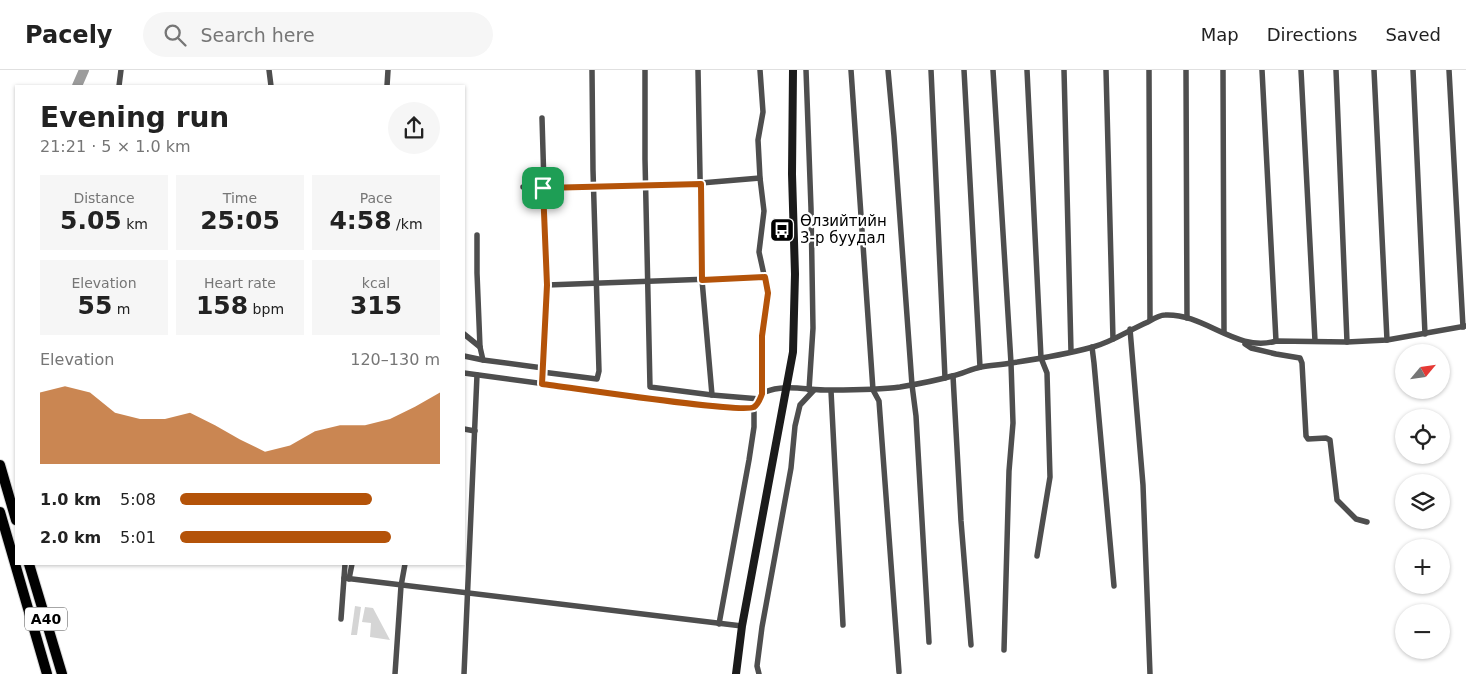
<!DOCTYPE html>
<html lang="en">
<head>
<meta charset="utf-8">
<style>
	:root { --surface:#fff; --page:#f6f6f6; --text:#222; --muted:#767676; --line:#e0e0e0; --accent:#b45309 }
	body { margin:0; font-family:"DejaVu Sans",sans-serif; background:var(--page); color:var(--text); height:100vh; display:flex; flex-direction:column; font-size:19px; white-space:nowrap }
	* { box-sizing:border-box; margin:0 }
	p { font-size:16px; color:var(--muted) }
	.icon { flex:none; width:28px; height:28px; fill:none; stroke:currentColor; stroke-width:2; stroke-linecap:round; stroke-linejoin:round }
	.map { position:relative; flex:1; overflow:hidden }
	.drawer { position:absolute; left:15px; top:15px; width:450px; height:480px; display:flex; flex-direction:column; background:var(--surface); border-radius:0px; box-shadow:0 1px 4px #0004 }
	.drawer>* { flex:none }
	.needle { width:32px; rotate:61deg }
	.fabs { position:absolute; left:1395px; top:274px; display:grid; gap:10px }
	.fabs a { display:grid; place-items:center; width:55px; height:55px; border-radius:50%; background:var(--surface); box-shadow:0 1px 4px #0004; font-size:25px }
	.pin { position:absolute; display:grid; place-items:center; width:42px; height:42px; color:#fff; margin:-21px; border-radius:10px; box-shadow:0 2px 8px #0006 }
	.round { display:grid; place-items:center; flex:none; width:52px; height:52px; border-radius:26px; background:var(--page) }
	.head { display:flex; align-items:center; justify-content:space-between; height:85px; padding:0 25px }
	h1 { font-size:28px; font-weight:600; line-height:38px }
	.figures { display:grid; grid-template-columns:repeat(3,1fr); gap:8px; height:85px; padding:5px 25px }
	.figures div { display:grid; align-content:center; border-radius:0px; background:var(--page); text-align:center }
	.figures b { font-size:25px; font-weight:600 }
	.figures small { font-size:14px; font-weight:400 }
	.figures p { font-size:14px }
	.chart { height:140px; padding:10px 25px }
	.chart p { display:flex; justify-content:space-between }
	.chart svg { width:100%; height:90px; margin-top:5px; fill:var(--accent); opacity:.7 }
	ul { padding:0 25px; list-style:none; font-size:16px }
	li { display:grid; grid-template-columns:80px 60px 1fr; align-items:center; height:38px }
	li i { height:12px; border-radius:6px; background:var(--accent) }
	header { display:flex; align-items:center; gap:30px; box-sizing:border-box; height:70px; padding:0 25px; background:var(--surface); border-bottom:1px solid var(--line) }
	header strong { font-size:24px }
	nav { display:flex; gap:28px; margin-inline-start:auto; font-size:18px }
	.search { width:350px; height:45px; background:var(--page); display:flex; align-items:center; gap:12px; box-sizing:border-box; padding:0 18px; border-radius:28px; color:var(--muted); font-size:19px }
	.map>svg:first-child { display:block }
	.green { fill:#d5d5d5 }
	.lines { fill:none; stroke-linecap:round; stroke-linejoin:round }
	.river { stroke:#9c9c9c; stroke-width:10 }
	.highway-casing { stroke:#dbdbdb; stroke-width:12 }
	.street { stroke:#4e4e4e; stroke-width:5.5 }
	.secondary { stroke:#1b1b1b; stroke-width:8 }
	.highway { stroke:#000; stroke-width:10 }
	.route-casing { stroke:#fff; stroke-width:10 }
	.route { stroke:#b45309; stroke-width:6 }
	.labels { text-anchor:middle; dominant-baseline:central; stroke-width:4.5; stroke-linejoin:round; paint-order:stroke }
	.shield { fill:#fff; stroke:#4c4c4c; stroke-width:1 }
	.shield-label { font-size:14px; font-weight:bold; fill:#000 }
	.poi-label { font-size:15px; fill:#000; stroke:#fff; text-anchor:start }
</style>
</head>
<body>
<header>
<strong>Pacely</strong>
<div class="search"><svg class="icon" aria-label="search" viewBox="0 0 24 24"><circle cx="10" cy="10" r="6"/><path d="M15 15l6 6"/></svg>Search here</div>
<nav><a>Map</a><a>Directions</a><a>Saved</a></nav>
</header>
<div class="map">
<svg width="1466" height="604" viewBox="0 0 1466 604">
	<rect width="100%" height="100%" fill="#fff"/>
	<g class="green">
		<path d="M355,536L361,537L357,565H351Z"/>
		<path d="M365,537L373,538L390,570L370,567L371,553L362,552Z"/>
	</g>
	<g class="lines">
		<path class="river" d="M77,16L84,0"/>
		<defs>
			<g id="highway">
				<path d="M0,395L16,450"/>
				<path d="M0,442L47,604"/>
				<path d="M29,494L62,604"/>
			</g>
		</defs>
		<use href="#highway" class="highway-casing"/>
		<g class="street">
			<path d="M269,0L271,16"/>
			<path d="M645,0V89L650,317L712,325L760,329"/>
			<path d="M698,0L702,210L712,325"/>
			<path d="M760,0L763,42L758,70L760,108L764,141L759,182L768,223L762,266V324"/>
			<path d="M806,0L811,138L813,258L809,320"/>
			<path d="M851,0L873,320L879,331L899,602"/>
			<path d="M888,0L894,66L912,315L916,346L929,572"/>
			<path d="M931,0L945,308"/>
			<path d="M964,0L980,297"/>
			<path d="M993,0L1011,293L1013,353L1009,401L1004,580"/>
			<path d="M1027,0L1041,288L1047,303L1050,407L1037,486"/>
			<path d="M1064,0L1071,281"/>
			<path d="M1106,0L1113,269"/>
			<path d="M1149,0L1150,250"/>
			<path d="M1186,0L1187,248"/>
			<path d="M1223,0L1224,262"/>
			<path d="M1262,0L1276,271"/>
			<path d="M1301,0L1315,271"/>
			<path d="M1336,0L1347,272"/>
			<path d="M1374,0L1387,270"/>
			<path d="M1413,0L1425,264"/>
			<path d="M1449,0L1463,257"/>
			<path d="M119,16L121,0"/>
			<path d="M387,16L388,0"/>
			<path d="M523,117L701,113L760,108"/>
			<path d="M477,165V203L480,277L483,290L543,298"/>
			<path d="M547,215L765,207"/>
			<path d="M1130,259L1143,415L1150,604"/>
			<path d="M464,264L480,277"/>
			<path d="M1245,274L1251,278L1276,284L1300,288L1302,293L1306,366L1308,369L1326,368L1330,370L1337,430L1356,449L1367,452"/>
			<path d="M1092,277L1094,293L1114,516"/>
			<path d="M464,286L483,290"/>
			<path d="M542,302L597,309L599,301L593,100L592,0"/>
			<path d="M464,303L709,336L744,339L754,337C758,333 760,325 765,322C785,313 811,321 832,320C855,320 878,320 900,317C918,314 935,311 952,306C962,304 971,299 981,297C991,295 1001,295 1011,293C1038,289 1067,284 1093,277C1112,272 1129,260 1148,252C1153,249 1159,245 1165,245C1205,243 1236,283 1276,271L1347,272L1387,270L1466,256"/>
			<path d="M953,306L961,451L971,575"/>
			<path d="M542,313L547,215L542,48"/>
			<path d="M831,321L843,555"/>
			<path d="M464,359L475,361"/>
			<path d="M344,508L742,556"/>
			<path d="M349,509L352,494"/>
			<path d="M341,549L345,494"/>
			<path d="M719,554L749,390L754,357V337"/>
			<path d="M395,604L401,516L405,494"/>
			<path d="M464,604L477,305"/>
			<path d="M759,604L757,596L762,557L791,398L795,356L800,335L814,320"/>
		</g>
		<path class="secondary" d="M736,604L742,556L793,282L795,204L792,104L793,0"/>
		<use href="#highway" class="highway"/>
	</g>
	<g class="lines">
		<defs>
			<path id="route" d="M701,114L702,210L765,207L768,223L762,266V324C760,329 758,335 754,337C742,344 568,317 542,314L547,215L543,118Z"/>
		</defs>
		<use href="#route" class="route-casing"/>
		<use href="#route" class="route"/>
	</g>
	<defs>
		<symbol id="bus-square" viewBox="-11 -11 22 22"><rect x="-9" y="-9" width="18" height="18" rx="4" fill="#000" stroke="#fff"/><path d="M-5-6H5V4H4V6H2V4H-2V6H-4V4H-5ZM-3.5-4V0h7V-4ZM-3.5 1.2v1.5H-2V1.2ZM2 1.2v1.5H3.5V1.2Z" fill="#fff"/></symbol>
	</defs>
	<g fill-rule="evenodd">
		<use href="#bus-square" x="768" y="146" width="28" height="28"/>
	</g>
	<g class="labels">
		<rect class="shield" x="25" y="537.5" width="42" height="23" rx="4"/>
		<g class="shield-label">
			<text x="46" y="549">A40</text>
		</g>
		<g class="poi-label">
			<text x="800" y="151">Өлзийтийн<tspan x="800" dy="17">3-р буудал</tspan></text>
		</g>
	</g>
</svg>
<div class="fabs">
<a><svg class="needle" viewBox="-14 -14 28 28"><path d="M0-13l5 13h-10z" fill="#e53935"/><path d="M0 13l5-13h-10z" fill="#767676"/></svg></a>
<a><svg class="icon" aria-label="locate" viewBox="0 0 24 24"><circle cx="12" cy="12" r="6"/><path d="M12 2v4M12 18v4M2 12h4M18 12h4"/></svg></a>
<a><svg class="icon" aria-label="layers" viewBox="0 0 24 24"><path d="M12 4l9 5-9 5-9-5zM3 14l9 5 9-5"/></svg></a>
<a>+</a>
<a>−</a>
</div>
<div class="pin" style="left:543px;top:118px;background:#1e9e55"><svg class="icon" aria-label="arrive" viewBox="0 0 24 24"><path d="M6 21V4h12l-3 4 3 4H6"/></svg></div>
<section class="drawer">
<div class="head"><div><h1>Evening run</h1><p>21:21 · 5 × 1.0 km</p></div><a class="round"><svg class="icon" aria-label="share" viewBox="0 0 24 24"><path d="M12 15V3M7 8l5-5 5 5M5 13v7h14v-7"/></svg></a></div>
<div class="figures">
<div><p>Distance</p><b>5.05<small> km</small></b></div>
<div><p>Time</p><b>25:05</b></div>
<div><p>Pace</p><b>4:58<small> /km</small></b></div>
</div>
<div class="figures">
<div><p>Elevation</p><b>55<small> m</small></b></div>
<div><p>Heart rate</p><b>158<small> bpm</small></b></div>
<div><p>kcal</p><b>315</b></div>
</div>
<div class="chart"><p><span>Elevation</span>120–130 m</p>
<svg viewBox="0 0 160 44" preserveAspectRatio="none"><path d="M0 44V9L10 6L20 9L30 19L40 22L50 22L60 19L70 25L80 32L90 38L100 35L110 28L120 25L130 25L140 22L150 16L160 9V44z"/></svg>
</div>
<ul>
<li><b>1.0 km</b>5:08<i style="width:74%"></i></li>
<li><b>2.0 km</b>5:01<i style="width:81%"></i></li>
</ul>
</section>
</div>
</body>
</html>
